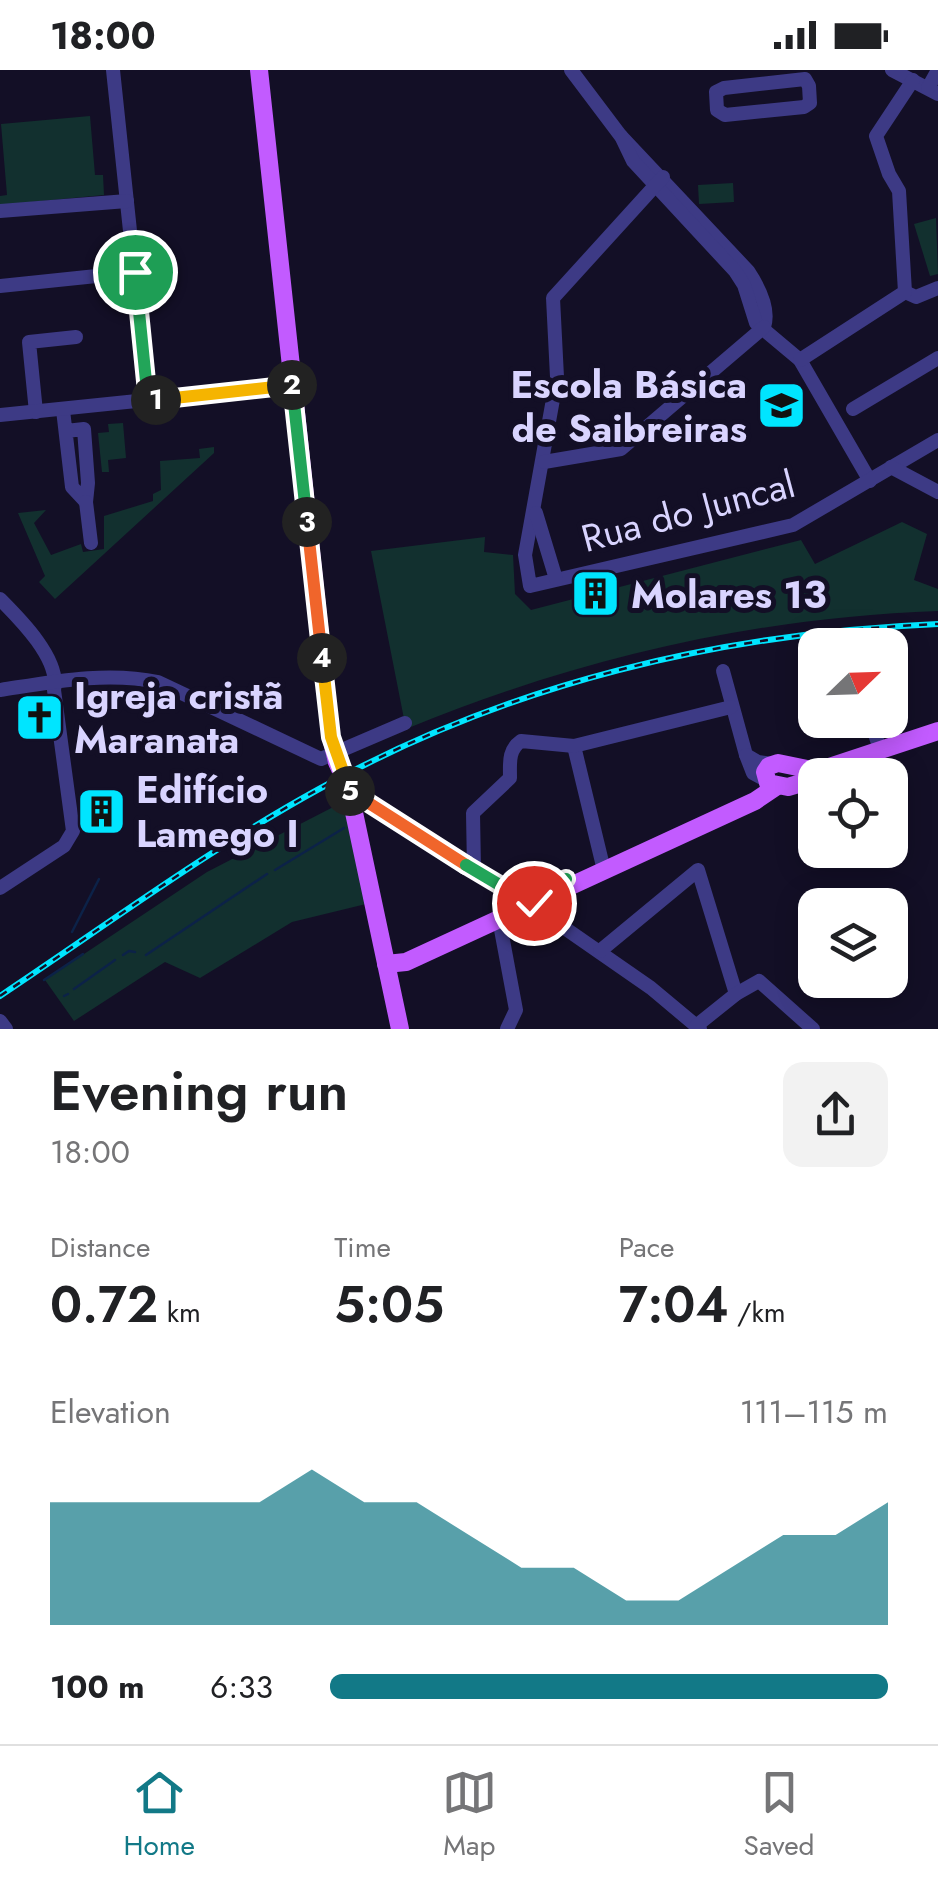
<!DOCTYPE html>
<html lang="en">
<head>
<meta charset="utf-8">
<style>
	:root { --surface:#fff; --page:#f2f2f2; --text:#202124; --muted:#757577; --line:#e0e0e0; --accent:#127987 }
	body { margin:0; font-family:Jost,sans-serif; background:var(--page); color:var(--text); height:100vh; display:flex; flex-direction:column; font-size:38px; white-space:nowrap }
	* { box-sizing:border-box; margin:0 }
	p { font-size:32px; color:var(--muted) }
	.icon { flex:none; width:55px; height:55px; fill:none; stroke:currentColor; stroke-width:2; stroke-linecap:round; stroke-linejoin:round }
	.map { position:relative; height:959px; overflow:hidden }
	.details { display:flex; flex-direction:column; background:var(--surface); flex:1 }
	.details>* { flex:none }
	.needle { width:65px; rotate:67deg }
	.buttons { position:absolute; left:798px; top:558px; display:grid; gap:20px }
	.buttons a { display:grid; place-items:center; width:110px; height:110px; border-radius:20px; background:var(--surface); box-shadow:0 5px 25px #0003; font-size:50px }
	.pin { position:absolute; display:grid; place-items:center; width:85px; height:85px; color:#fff; margin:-42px; border:5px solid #fff; border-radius:50%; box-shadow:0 2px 10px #0007 }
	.km { position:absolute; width:50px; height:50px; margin:-25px; border-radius:50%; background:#222; color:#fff; font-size:28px; line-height:50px; text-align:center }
	.round { display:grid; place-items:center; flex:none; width:105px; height:105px; border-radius:20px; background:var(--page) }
	.headline { display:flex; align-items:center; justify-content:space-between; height:170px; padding:0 50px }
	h1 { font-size:55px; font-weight:600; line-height:75px }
	.metrics { display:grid; grid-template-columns:repeat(3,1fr); gap:15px; height:170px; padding:10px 50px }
	.metrics div { display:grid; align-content:center }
	.metrics b { font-size:50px; font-weight:600 }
	.metrics small { font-size:28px; font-weight:400 }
	.metrics p { font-size:28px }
	.chart { height:280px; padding:20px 50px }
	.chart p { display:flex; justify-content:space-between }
	.chart svg { width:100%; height:180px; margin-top:10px; fill:var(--accent); opacity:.7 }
	ul { padding:0 50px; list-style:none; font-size:32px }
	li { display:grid; grid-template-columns:160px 120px 1fr; align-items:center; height:75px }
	li i { height:25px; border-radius:12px; background:var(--accent) }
	.status { display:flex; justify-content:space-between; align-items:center; height:70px; padding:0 50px; background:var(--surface); direction:ltr }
	.status svg { height:28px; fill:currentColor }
	.tabs { display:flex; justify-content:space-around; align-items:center; height:140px; border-top:2px solid var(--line); background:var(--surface); font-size:28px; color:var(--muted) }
	.tabs a { display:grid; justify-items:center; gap:5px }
	.tabs .current { color:var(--accent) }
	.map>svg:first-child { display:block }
	.green { fill:#12302f }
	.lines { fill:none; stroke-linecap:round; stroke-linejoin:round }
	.stream { stroke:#0c2248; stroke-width:2.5 }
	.minor { stroke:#3d3a85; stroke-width:14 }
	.major { stroke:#c25bff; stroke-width:18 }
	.rail-casing { stroke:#00e5ff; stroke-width:6 }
	.rail { stroke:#130f26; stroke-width:2.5; stroke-dasharray:8; stroke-linecap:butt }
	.major-bridge { stroke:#c25bff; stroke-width:18 }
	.split-1-casing { stroke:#fff; stroke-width:20 }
	.split-2-casing { stroke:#fff; stroke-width:20 }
	.split-3-casing { stroke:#fff; stroke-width:20 }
	.split-4-casing { stroke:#fff; stroke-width:20 }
	.split-5-casing { stroke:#fff; stroke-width:20 }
	.split-6-casing { stroke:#fff; stroke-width:20 }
	.split-7-casing { stroke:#fff; stroke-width:20 }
	.split-1 { stroke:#22a559; stroke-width:12 }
	.split-2 { stroke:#f5b400; stroke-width:12 }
	.split-3 { stroke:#22a559; stroke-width:12 }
	.split-4 { stroke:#f0652b; stroke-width:12 }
	.split-5 { stroke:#f5b400; stroke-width:12 }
	.split-6 { stroke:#f0652b; stroke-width:12 }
	.split-7 { stroke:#22a559; stroke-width:12 }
	.labels { text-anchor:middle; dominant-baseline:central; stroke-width:10; stroke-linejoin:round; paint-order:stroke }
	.poi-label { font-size:38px; font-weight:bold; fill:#d9d4ff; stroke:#130f26; text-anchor:start }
	.street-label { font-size:38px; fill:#d9d4ff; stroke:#130f26 }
</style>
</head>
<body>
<div class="status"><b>18:00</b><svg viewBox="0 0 49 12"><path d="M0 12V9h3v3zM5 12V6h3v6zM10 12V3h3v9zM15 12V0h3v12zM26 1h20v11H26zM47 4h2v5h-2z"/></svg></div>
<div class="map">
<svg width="938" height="959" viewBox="0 0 938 959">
	<rect width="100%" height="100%" fill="#130f26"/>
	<g class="green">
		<path d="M90,46L95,105H103L104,125L0,135V126L7,125L1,54Z"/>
		<path d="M733,113L734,132L699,134L698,115Z"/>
		<path d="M936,148L938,204L930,206L914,154Z"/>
		<path d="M123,353L126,388L108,390L109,402H102L98,363L109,362L108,354Z"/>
		<path d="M214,377V383L55,529L39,512L45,506L18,443L46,440L34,453L51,485L81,474L83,482L104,479V446L153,431V424L161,420L160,391L200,388L199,379Z"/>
		<path d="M902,452L927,464L914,510L938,519V541C751,548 579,588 406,659L371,481L485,467L484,482L513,485L515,524L531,540L801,470L815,494Z"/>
		<path d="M343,732L366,834L292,852L200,908L165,892L74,951L45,910L207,802Z"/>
	</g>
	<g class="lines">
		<g class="stream">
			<path d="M275,800L344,758"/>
			<path d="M72,862L99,809"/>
			<path d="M123,885L129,881L135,882"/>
			<path d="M146,885L267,804"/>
			<path d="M44,910L83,884"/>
			<path d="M74,919L115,890"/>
			<path d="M64,926L68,924"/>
		</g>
		<g class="minor">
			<path d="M113,0L148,331"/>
			<path d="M571,0L620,65L748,201C758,216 770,239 764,257"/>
			<path d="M892,0L938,24"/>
			<path d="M805,9L809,16L810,33L804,37L725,45L717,40L716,22L724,18Z"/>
			<path d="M928,18L938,0"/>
			<path d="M621,66L633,91L735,201L744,215L756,253L800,290L870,411"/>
			<path d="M663,107L553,228L557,307L525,485L530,516L793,455L938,370"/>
			<path d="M0,141L127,131"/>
			<path d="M0,216L135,202"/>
			<path d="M905,222L916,227L938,218"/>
			<path d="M800,290L905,222L899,121L889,104L876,66L913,10"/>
			<path d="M853,339L938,288"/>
			<path d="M63,340L72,417L86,432L88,413L84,359L66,361"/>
			<path d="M36,342L29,272L76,267"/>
			<path d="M0,345L293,315"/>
			<path d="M544,392L621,379L764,257"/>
			<path d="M891,397L938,422"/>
			<path d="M86,432L91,473"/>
			<path d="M536,443L556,509"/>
			<path d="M0,529C20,549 61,590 54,620L73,761L64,776L0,818"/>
			<path d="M723,601L746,685"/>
			<path d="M0,620C52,612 106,601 158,612L321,689L405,653"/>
			<path d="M870,650L880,679"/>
			<path d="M574,676L602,792"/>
			<path d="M766,710L753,703L746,685L758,692L773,694"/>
			<path d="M351,724L503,817L514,833"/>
			<path d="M474,799L473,743L510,708C510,693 508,680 521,671L574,676L731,637"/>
			<path d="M540,824L535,833L543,843L651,918L700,959"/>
			<path d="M499,849L516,940L507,959"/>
			<path d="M600,881L698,800L736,924"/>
			<path d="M0,951L6,959"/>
			<path d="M696,956L736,924L759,911L813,959"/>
		</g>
		<g class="major">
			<path d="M259,0L331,667L337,692"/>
			<path d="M815,709L788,717L768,713L765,702L769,696L778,693L817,701L938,661"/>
			<path d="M349,719L400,959"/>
			<path d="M386,894L406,892L755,731L777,716"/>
		</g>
		<defs>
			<path id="rail" d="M0,926C105,856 208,780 319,719C509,613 722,563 938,554"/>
		</defs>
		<use href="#rail" class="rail-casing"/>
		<use href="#rail" class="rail"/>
		<path class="major-bridge" d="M337,692L349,719"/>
	</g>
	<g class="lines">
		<defs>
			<path id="split-1" d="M135,202L148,331L156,330"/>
			<path id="split-2" d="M156,330L292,315"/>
			<path id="split-3" d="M292,315L307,452"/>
			<path id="split-4" d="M307,452L322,588"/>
			<path id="split-5" d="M322,588L331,667L350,721"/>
			<path id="split-6" d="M350,721L466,795"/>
			<path id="split-7" d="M466,795L503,817L514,833L566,809L540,824L534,833"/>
		</defs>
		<use href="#split-1" class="split-1-casing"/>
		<use href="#split-2" class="split-2-casing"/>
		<use href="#split-3" class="split-3-casing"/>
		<use href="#split-4" class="split-4-casing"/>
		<use href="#split-5" class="split-5-casing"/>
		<use href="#split-6" class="split-6-casing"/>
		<use href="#split-7" class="split-7-casing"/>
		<use href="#split-1" class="split-1"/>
		<use href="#split-2" class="split-2"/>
		<use href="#split-3" class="split-3"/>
		<use href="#split-4" class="split-4"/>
		<use href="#split-5" class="split-5"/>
		<use href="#split-6" class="split-6"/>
		<use href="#split-7" class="split-7"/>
	</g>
	<defs>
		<symbol id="school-square" viewBox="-11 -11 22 22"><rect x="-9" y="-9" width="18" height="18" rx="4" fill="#00e5ff" stroke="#130f26"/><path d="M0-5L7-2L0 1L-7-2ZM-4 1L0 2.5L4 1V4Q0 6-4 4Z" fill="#111"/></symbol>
		<symbol id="building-square" viewBox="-11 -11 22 22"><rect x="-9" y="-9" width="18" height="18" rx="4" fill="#00e5ff" stroke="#130f26"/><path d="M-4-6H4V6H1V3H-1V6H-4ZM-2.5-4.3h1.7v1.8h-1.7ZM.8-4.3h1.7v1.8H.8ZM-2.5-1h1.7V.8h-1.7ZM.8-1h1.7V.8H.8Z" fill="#111"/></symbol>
		<symbol id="church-square" viewBox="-11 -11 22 22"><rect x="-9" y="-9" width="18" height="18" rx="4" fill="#00e5ff" stroke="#130f26"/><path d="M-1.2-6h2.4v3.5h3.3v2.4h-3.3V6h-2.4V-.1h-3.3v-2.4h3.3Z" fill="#111"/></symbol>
	</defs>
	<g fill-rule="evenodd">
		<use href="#school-square" x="754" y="308" width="55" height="55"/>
		<use href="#building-square" x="568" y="496" width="55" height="55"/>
		<use href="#church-square" x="12" y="620" width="55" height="55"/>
		<use href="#building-square" x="74" y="714" width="55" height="55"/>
	</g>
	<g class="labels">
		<g class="poi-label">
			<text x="747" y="314" text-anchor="end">Escola Básica<tspan x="747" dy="44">de Saibreiras</tspan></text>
			<text x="631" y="524">Molares 13</text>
			<text x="74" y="625">Igreja cristã<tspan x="74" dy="44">Maranata</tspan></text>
			<text x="136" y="719">Edifício<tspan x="136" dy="44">Lamego I</tspan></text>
		</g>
		<g class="street-label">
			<text transform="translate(688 441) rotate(-15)">Rua do Juncal</text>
		</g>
	</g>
</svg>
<div class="buttons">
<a><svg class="needle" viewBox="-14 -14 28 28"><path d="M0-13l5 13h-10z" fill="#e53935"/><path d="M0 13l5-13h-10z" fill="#757577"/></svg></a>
<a><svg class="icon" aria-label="locate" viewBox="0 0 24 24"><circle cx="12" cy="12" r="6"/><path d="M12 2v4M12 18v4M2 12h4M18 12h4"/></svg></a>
<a><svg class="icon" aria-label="layers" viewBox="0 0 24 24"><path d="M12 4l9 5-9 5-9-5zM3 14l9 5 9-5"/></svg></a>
</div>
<div class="pin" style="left:135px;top:202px;background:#1e9e55"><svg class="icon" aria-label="arrive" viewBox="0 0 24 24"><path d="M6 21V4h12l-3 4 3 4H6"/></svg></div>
<div class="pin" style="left:534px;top:833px;background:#d93025"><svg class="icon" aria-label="check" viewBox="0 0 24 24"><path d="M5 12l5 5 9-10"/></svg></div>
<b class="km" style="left:156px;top:330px">1</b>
<b class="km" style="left:292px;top:315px">2</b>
<b class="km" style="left:307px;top:452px">3</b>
<b class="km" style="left:322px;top:588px">4</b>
<b class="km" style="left:350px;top:721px">5</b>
</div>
<section class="details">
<div class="headline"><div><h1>Evening run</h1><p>18:00</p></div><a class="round"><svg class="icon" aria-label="share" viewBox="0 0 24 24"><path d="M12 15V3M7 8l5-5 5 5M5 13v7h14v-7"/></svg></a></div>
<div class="metrics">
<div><p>Distance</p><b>0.72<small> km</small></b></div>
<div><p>Time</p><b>5:05</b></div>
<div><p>Pace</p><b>7:04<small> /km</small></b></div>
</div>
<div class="chart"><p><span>Elevation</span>111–115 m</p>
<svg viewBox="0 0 160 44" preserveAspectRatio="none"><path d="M0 44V14L10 14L20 14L30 14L40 14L50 6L60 14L70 14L80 22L90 30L100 30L110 38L120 38L130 30L140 22L150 22L160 14V44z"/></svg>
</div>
<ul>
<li><b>100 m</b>6:33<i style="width:100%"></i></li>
</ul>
</section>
<nav class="tabs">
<a class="current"><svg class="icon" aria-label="home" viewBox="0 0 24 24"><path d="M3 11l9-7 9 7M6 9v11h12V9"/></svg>Home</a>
<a><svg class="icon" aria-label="map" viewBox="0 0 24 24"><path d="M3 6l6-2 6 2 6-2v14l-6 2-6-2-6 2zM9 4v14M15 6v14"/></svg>Map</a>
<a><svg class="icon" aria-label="saved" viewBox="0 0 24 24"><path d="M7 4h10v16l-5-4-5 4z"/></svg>Saved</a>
</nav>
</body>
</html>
